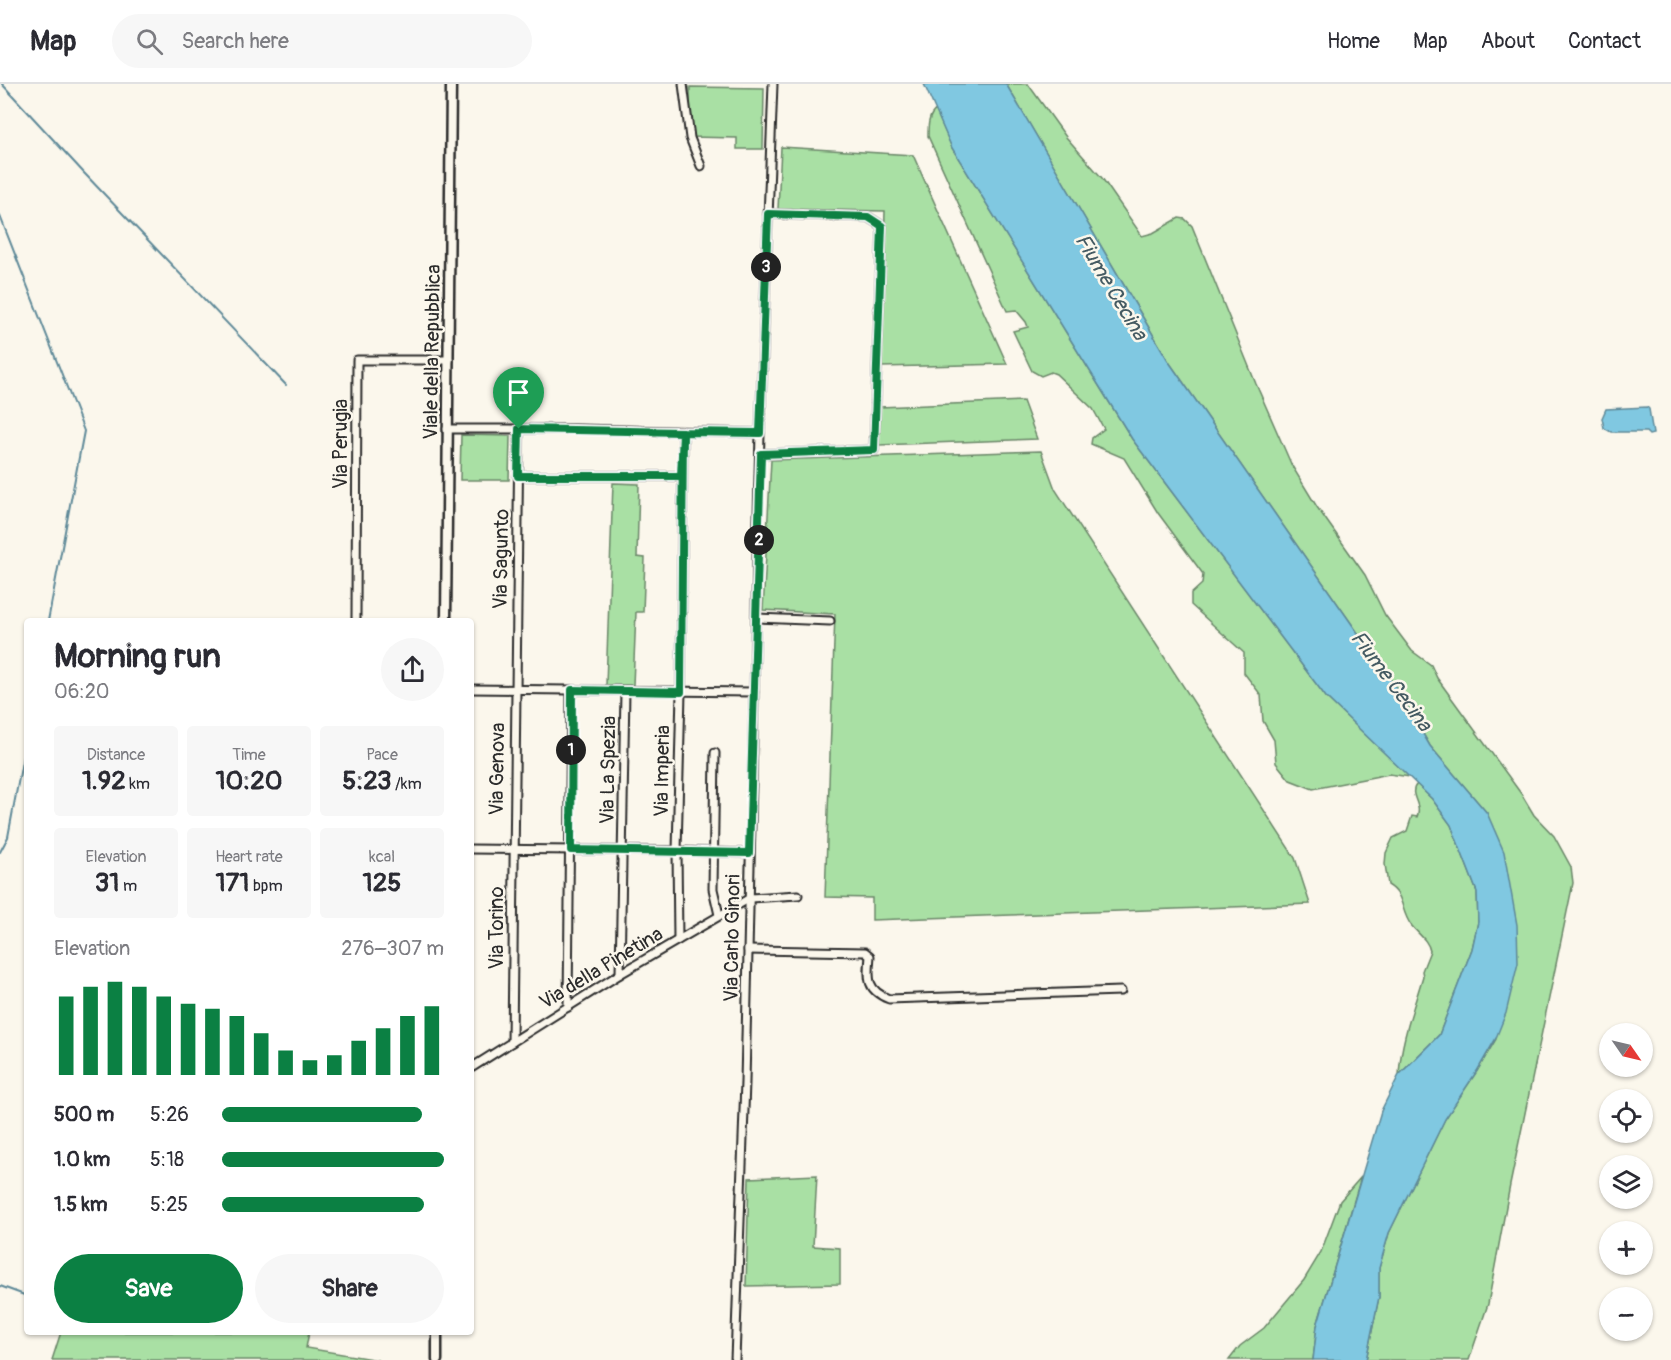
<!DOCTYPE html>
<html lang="en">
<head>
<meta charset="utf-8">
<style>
	:root { --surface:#fff; --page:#f7f7f7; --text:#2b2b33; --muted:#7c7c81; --line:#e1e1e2; --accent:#0b8043 }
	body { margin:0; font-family:Pangolin,sans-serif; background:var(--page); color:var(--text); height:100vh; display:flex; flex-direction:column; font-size:22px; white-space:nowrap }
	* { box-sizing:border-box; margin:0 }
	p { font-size:20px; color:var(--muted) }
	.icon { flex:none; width:33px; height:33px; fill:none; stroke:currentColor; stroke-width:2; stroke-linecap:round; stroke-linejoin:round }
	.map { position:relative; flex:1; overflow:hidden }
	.panel { position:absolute; left:24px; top:534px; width:450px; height:717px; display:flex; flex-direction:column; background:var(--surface); border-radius:6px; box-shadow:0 2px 4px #0004 }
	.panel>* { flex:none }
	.needle { width:39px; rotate:124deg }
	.buttons { position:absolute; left:1599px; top:939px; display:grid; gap:12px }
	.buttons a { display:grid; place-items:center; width:54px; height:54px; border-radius:50%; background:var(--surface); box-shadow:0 2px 4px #0004; font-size:30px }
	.pin { position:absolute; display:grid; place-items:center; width:51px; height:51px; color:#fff; margin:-62px -26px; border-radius:50% 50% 50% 0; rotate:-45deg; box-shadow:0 0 6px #0007 }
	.pin .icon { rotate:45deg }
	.km { position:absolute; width:30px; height:30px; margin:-15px; border-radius:50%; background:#222; color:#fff; font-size:16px; line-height:30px; text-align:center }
	.round { display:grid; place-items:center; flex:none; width:63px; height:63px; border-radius:32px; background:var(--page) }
	.head { display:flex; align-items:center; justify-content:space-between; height:102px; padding:0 30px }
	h1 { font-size:33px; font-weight:800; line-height:45px }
	.figures { display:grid; grid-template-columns:repeat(3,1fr); gap:9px; height:102px; padding:6px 30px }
	.figures div { display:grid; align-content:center; border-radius:6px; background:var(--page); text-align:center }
	.figures b { font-size:26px; font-weight:800 }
	.figures small { font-size:16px; font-weight:400 }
	.figures p { font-size:16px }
	.chart { height:168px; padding:12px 30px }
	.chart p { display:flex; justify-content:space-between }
	.chart svg { width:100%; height:108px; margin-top:6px; stroke:var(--accent); stroke-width:6 }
	.cta { display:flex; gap:12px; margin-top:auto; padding:12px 30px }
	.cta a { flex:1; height:69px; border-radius:36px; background:var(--accent); color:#fff; font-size:24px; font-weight:800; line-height:69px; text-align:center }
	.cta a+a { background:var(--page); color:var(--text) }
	ul { padding:0 30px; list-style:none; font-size:20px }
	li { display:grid; grid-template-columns:96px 72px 1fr; align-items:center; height:45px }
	li i { height:15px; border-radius:8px; background:var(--accent) }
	header { display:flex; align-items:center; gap:36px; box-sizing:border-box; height:84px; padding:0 30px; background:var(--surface); border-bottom:2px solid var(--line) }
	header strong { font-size:28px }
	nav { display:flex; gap:33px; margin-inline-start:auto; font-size:21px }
	.search { width:420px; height:54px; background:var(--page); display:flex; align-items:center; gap:15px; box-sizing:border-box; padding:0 21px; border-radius:33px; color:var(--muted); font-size:22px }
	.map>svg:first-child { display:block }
	.green { fill:#a9e0a4; stroke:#6a8668; stroke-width:1.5 }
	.water { fill:#80c8e1; stroke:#5e8998; stroke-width:1.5 }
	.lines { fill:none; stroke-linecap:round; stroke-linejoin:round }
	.stream { stroke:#5e8998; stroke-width:2 }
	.minor-casing { stroke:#2b2b2b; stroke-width:11 }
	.tertiary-casing { stroke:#2b2b2b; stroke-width:13 }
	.minor { stroke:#fbf7ec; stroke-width:7 }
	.tertiary { stroke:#fbf7ec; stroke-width:8 }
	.route-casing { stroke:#fff; stroke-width:12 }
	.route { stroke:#0b8043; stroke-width:8 }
	.labels { text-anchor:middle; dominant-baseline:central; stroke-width:5; stroke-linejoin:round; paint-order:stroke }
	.street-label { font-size:20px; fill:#2b2b2b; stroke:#fbf7ec }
	.water-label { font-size:21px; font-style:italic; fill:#445a62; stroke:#fbf7ec }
</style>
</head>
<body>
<header>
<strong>Map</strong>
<div class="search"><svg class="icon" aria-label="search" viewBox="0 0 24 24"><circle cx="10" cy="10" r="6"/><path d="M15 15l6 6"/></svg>Search here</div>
<nav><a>Home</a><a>Map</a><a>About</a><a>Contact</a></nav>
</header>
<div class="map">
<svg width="1671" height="1276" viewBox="0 0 1671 1276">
	<rect width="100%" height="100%" fill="#fbf7ec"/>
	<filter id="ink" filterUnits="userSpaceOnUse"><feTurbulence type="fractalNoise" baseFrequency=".0167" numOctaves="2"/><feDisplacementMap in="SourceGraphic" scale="12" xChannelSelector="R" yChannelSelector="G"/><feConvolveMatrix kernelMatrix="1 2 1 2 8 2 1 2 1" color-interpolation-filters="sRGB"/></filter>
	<g filter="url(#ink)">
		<g class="green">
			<path d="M1006,0H1028L1066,53L1102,94L1142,152L1153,149L1179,134L1185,135L1192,142L1256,300L1292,382L1317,423L1365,491L1385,531L1412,567L1431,581L1437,594L1522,711L1534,731L1554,752L1571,783L1573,799L1510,1101L1488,1220L1469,1276H1366L1379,1213V1184L1389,1149L1445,1035L1477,987L1496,955L1487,729L1430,662L1397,605L1169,278Z"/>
			<path d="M690,3L764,4L763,65H737V54L690,53Z"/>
			<path d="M936,26L952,64L1132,355L1326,613L1410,693L1389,690L1313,705L1290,696L1276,679L1274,656L1263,637L1261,611L1244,589V569L1191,521V510L1202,500L1203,490L1158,429L1124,374L1091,360L1092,354L1104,345L1093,325L1056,290L1051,288L1041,292L1032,287L1013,247L1028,243L1026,238L1016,226L1007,227L928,52C928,43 928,31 936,26Z"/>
			<path d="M781,63L913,71L1007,280L881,283L885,127L778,125Z"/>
			<path d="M1023,317L1037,355L879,361L880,323Z"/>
			<path d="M461,351L510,352L509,396H460Z"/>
			<path d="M1041,367L1055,405L1295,774L1310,820L872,836V814L825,813L835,530L763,526L771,376Z"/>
			<path d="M613,399L639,400L637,473L645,474L643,528H636L633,601H606Z"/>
			<path d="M1417,700L1432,715L1451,741L1477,808L1478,838L1472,865L1439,951L1399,991C1401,956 1413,926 1423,892L1422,887L1430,867C1428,856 1418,850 1411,841C1400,826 1405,811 1388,801L1385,780L1386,769L1393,754L1407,747L1412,732L1417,733C1423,720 1407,710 1417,700Z"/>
			<path d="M817,1091L813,1162L840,1164V1200L746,1202L749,1094Z"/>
			<path d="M1361,1093L1317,1242L1313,1276H1229L1240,1262L1264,1244L1304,1196L1321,1168L1340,1117Z"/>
			<path d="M61,1248H309L306,1264L378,1276H52Z"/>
		</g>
		<g class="water">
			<path d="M924,0H1006L1169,278L1397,605L1430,662L1487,729L1504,768L1517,841L1518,879L1506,929L1496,954L1477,987L1445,1035L1389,1149L1379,1184V1213L1366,1276H1313L1317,1242L1381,1027L1399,991L1439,951L1472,865L1478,838L1477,808L1451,741L1432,715L1326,613L1132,355L952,64Z"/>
			<path d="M1647,323L1649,325L1653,350L1649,351L1646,348H1611L1604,344L1602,334L1606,325Z"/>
		</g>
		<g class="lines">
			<g class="stream">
				<path d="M2,0L84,89L286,301"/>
				<path d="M0,132L84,347L48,537"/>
				<path d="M0,768L8,753L27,651"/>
				<path d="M0,1202L27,1212"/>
			</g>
			<defs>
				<g id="minor">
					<path d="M683,0L690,54L701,82"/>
					<path d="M447,345H576L760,349"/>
					<path d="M761,370L874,366L882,142L868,133L768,130"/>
					<path d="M518,392H681"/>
					<path d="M757,534L830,537"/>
					<path d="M356,537L357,276H449"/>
					<path d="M471,605L754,608"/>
					<path d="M715,669L713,805L719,831"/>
					<path d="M471,765L677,767L749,769"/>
					<path d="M678,856L677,767L681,608L683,348"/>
					<path d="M748,866L865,868L870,872C868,894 866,906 889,915L1121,907"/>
					<path d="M620,890L625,607"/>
					<path d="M568,923L571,606"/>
					<path d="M512,958L519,345"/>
					<path d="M471,984L620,890L750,814L798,811"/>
					<path d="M735,1276L745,998L760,349L773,0"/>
				</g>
				<g id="tertiary">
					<path d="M446,537L451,0"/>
					<path d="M437,1276V1248"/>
				</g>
			</defs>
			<use href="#minor" class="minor-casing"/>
			<use href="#tertiary" class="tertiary-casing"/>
			<use href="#minor" class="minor"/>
			<use href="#tertiary" class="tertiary"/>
		</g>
	</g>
	<g class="lines" filter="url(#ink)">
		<defs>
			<path id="route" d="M519,345L683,348L681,608L572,606L571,766L749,769L761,370L874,366L882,142L868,133L768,130L760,349L683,348L681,392H518L519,345"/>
		</defs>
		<use href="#route" class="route-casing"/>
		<use href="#route" class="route"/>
	</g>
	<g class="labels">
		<g class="street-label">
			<text transform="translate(432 268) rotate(-89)">Viale della Repubblica</text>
			<text transform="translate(340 360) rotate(-90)">Via Perugia</text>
			<text transform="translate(501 475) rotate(-89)">Via Sagunto</text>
			<text transform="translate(497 685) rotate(-89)">Via Genova</text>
			<text transform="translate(608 686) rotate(-89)">Via La Spezia</text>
			<text transform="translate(662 687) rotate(-89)">Via Imperia</text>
			<text transform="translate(496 844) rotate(-90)">Via Torino</text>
			<text transform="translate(732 854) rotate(-89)">Via Carlo Ginori</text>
			<text transform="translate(601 884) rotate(-31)">Via della Pinetina</text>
		</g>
		<g class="water-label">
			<text transform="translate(1111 203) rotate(59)">Fiume Cecina</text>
			<text transform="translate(1391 597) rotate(53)">Fiume Cecina</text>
		</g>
	</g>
</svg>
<div class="buttons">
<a><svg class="needle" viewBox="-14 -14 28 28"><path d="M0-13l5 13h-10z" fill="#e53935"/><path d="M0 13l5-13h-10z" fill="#7c7c81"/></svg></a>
<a><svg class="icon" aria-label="locate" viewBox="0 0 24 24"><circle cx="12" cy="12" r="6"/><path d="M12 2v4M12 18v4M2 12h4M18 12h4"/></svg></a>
<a><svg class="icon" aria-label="layers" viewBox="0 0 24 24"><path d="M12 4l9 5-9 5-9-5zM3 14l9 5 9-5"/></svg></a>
<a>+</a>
<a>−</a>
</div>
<div class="pin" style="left:519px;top:345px;background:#1e9e55"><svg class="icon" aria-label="arrive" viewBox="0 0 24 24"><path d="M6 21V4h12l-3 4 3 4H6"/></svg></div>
<b class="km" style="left:571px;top:666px">1</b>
<b class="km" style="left:759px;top:456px">2</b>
<b class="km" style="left:766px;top:183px">3</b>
<section class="panel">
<div class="head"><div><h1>Morning run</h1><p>06:20</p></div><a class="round"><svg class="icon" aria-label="share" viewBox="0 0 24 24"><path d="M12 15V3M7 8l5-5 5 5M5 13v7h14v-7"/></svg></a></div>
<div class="figures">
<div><p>Distance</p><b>1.92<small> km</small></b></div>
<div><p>Time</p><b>10:20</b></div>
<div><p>Pace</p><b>5:23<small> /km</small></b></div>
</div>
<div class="figures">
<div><p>Elevation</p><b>31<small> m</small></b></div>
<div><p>Heart rate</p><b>171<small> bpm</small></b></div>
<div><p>kcal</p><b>125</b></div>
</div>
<div class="chart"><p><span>Elevation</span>276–307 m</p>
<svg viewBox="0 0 160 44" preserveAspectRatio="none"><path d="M5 44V12M15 44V8M25 44V6M35 44V8M45 44V12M55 44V15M65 44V17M75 44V20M85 44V27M95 44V34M105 44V38M115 44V36M125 44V30M135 44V25M145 44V20M155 44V16"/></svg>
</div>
<ul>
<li><b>500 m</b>5:26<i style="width:90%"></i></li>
<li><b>1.0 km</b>5:18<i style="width:100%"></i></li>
<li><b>1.5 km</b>5:25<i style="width:91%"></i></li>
</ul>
<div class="cta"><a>Save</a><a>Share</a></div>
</section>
</div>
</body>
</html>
